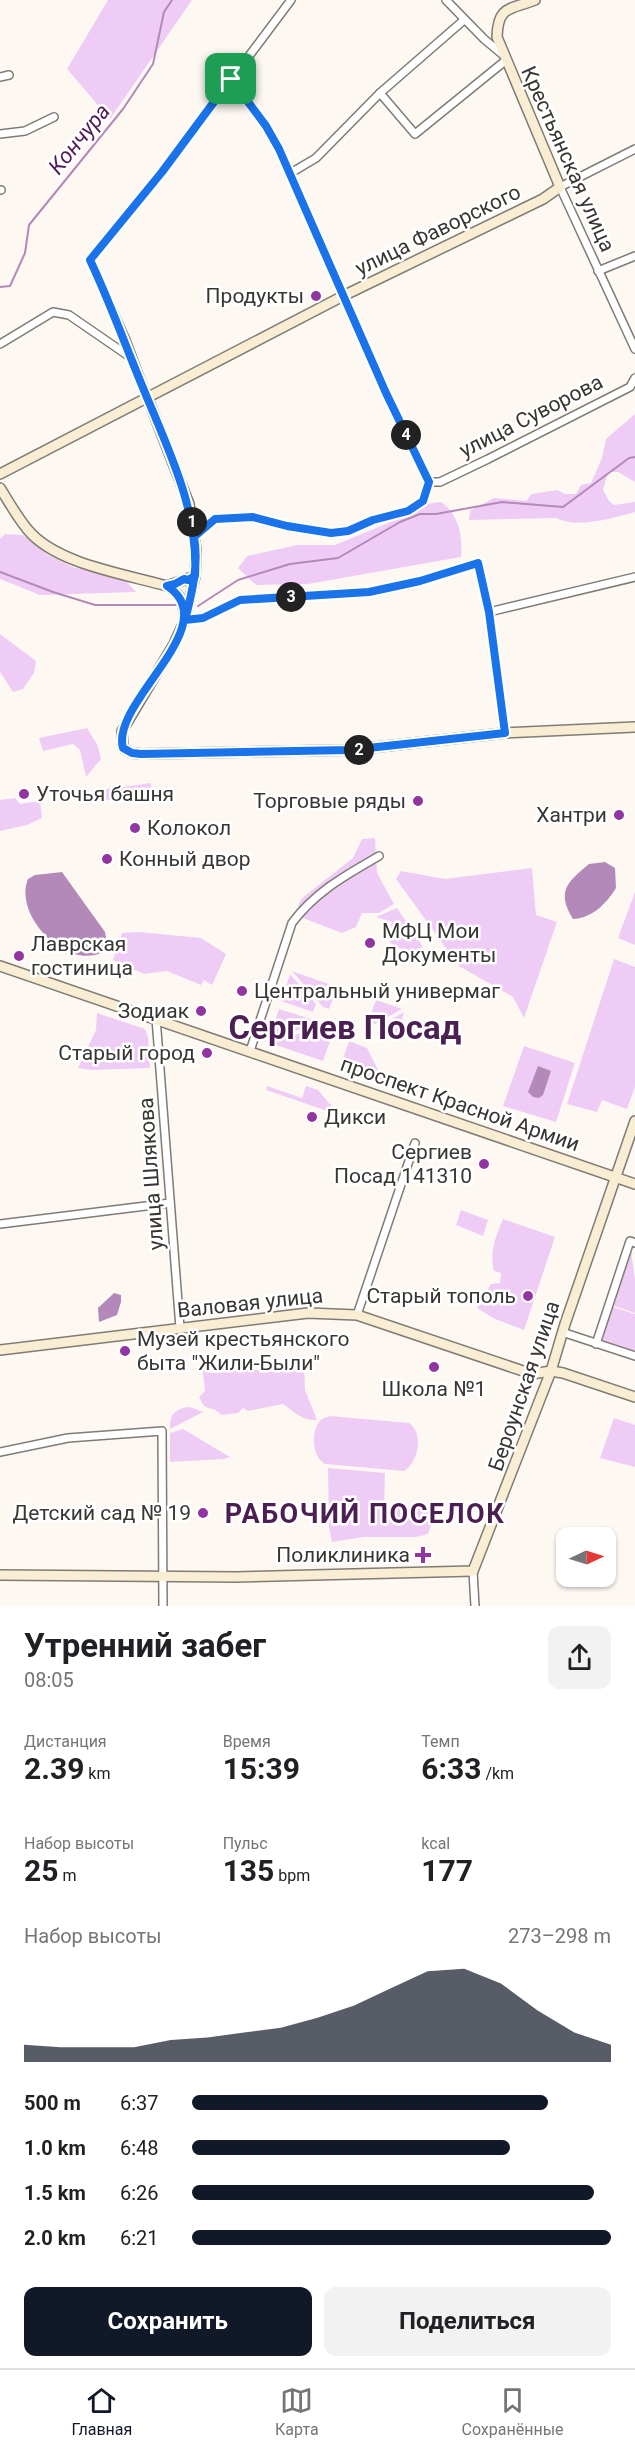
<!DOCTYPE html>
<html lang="ru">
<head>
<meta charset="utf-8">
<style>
	:root { --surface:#fff; --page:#f2f2f2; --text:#202124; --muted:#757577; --line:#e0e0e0; --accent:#111827 }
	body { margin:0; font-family:Roboto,sans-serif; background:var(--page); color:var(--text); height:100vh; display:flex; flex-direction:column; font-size:22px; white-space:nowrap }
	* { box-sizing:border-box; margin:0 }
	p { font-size:20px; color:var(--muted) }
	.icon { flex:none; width:33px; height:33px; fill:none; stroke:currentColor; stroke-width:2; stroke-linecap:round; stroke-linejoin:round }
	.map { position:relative; height:1606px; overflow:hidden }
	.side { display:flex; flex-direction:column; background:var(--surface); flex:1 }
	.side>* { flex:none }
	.needle { width:39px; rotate:86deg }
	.controls { position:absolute; left:556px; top:1527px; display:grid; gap:12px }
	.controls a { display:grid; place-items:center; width:60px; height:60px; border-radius:12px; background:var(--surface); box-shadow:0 2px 4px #0004; font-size:30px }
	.pin { position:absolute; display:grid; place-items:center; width:51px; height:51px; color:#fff; margin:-26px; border-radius:12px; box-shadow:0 3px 9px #0006 }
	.km { position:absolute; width:30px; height:30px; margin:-15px; border-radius:50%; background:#222; color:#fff; font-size:16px; line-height:30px; text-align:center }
	.round { display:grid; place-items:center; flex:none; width:63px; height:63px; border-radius:12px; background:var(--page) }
	.headline { display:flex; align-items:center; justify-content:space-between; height:102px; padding:0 24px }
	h1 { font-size:33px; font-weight:700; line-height:45px }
	.figures { display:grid; grid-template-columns:repeat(3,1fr); gap:9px; height:102px; padding:6px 24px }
	.figures div { display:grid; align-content:center }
	.figures b { font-size:30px; font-weight:700 }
	.figures small { font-size:16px; font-weight:400 }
	.figures p { font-size:16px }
	.chart { height:168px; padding:12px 24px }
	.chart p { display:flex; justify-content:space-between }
	.chart svg { width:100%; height:108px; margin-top:6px; fill:var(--accent); opacity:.7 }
	.action { display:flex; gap:12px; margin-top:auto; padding:12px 24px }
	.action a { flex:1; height:69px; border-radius:12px; background:var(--accent); color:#fff; font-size:24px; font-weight:700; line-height:69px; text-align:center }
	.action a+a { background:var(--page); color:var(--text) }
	ul { padding:0 24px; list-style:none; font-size:20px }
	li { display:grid; grid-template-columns:96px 72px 1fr; align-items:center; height:45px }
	li i { height:15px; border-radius:8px; background:var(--accent) }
	.tab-bar { display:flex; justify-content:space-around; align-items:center; height:84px; border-top:2px solid var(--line); background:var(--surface); font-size:16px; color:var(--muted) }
	.tab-bar a { display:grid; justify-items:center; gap:3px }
	.tab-bar .current { color:var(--accent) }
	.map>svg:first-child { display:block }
	.green { fill:#efccf5 }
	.water { fill:#b289b9 }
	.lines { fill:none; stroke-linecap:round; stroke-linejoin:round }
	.stream { stroke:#b289b9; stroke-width:2 }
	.street-casing { stroke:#7e7c75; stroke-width:10 }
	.secondary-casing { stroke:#7e7c75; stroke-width:12 }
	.street { stroke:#fff; stroke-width:7 }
	.secondary { stroke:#f9eed3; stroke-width:9 }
	.route-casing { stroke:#fff; stroke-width:12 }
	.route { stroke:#1a73e8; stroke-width:8 }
	.poi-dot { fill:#9136a0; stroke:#fff; stroke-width:2 }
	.labels { text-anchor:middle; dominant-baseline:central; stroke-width:5; stroke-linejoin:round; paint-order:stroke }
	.street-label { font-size:21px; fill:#373633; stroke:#fff }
	.poi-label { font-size:21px; fill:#373633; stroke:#fff; text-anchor:end }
	.water-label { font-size:22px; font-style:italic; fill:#4f1d58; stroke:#fff }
	.district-label { font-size:27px; font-weight:bold; letter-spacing:1.5px; fill:#4b1f52; stroke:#fff }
	.town-label { font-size:33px; font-weight:bold; fill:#4b1f52; stroke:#fff }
</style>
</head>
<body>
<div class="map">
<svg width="635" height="1606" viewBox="0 0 635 1606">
	<rect width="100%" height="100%" fill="#fdf9f2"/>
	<g class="green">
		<path d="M108,0H192L110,119L67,69Z"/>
		<path d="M635,414V482L618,472H608L603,490L609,501L614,505L635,502V512C612,518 578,529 556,518L469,520L470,511L494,498L526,501L532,494L557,490L565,494H576L581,485L591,483L602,458L606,439Z"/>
		<path d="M441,502C459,514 463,537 461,557L308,584L256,585L238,568L247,556L297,545H335L410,514L426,504Z"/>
		<path d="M5,534L23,535L48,555L75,568L106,571L126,581L136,592L40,595L0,579V539Z"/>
		<path d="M0,634L36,661L34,673L23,689L13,692L0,672Z"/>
		<path d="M87,728L98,746L101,759L86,777L80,750L73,744L43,751L39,738Z"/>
		<path d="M151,783L152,795L97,801L96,794L100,790Z"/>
		<path d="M15,798L20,804L40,801L42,818L27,825L0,831V800Z"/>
		<path d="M375,838L377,873L394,904L379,913H362L356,927L342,933L295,915L301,899L353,858L362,839Z"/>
		<path d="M532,868L536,915L557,922L524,1018L513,997L459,966L396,879L401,871L445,879Z"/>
		<path d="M635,892V945L618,938Z"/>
		<path d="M397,908L420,942L428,959L392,945L388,938L392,922L376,917Z"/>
		<path d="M139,932L201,938L226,954L212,985L204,980L201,985L167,971L144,974L113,960L122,933Z"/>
		<path d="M614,959L635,967V1087L627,1109L602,1100L597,1112L567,1104Z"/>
		<path d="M292,971L337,987L329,1009L323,1007Z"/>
		<path d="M290,974L316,1004L313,1012L281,1001Z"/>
		<path d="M376,1000L402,1009L375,1024L368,1022Z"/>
		<path d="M279,1009L311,1019L308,1027L270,1038Z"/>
		<path d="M404,1012L396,1040L377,1034L380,1026Z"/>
		<path d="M97,1013L145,1029L148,1037L150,1068L92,1070L78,1068L96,1030Z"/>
		<path d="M314,1029L332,1036L323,1061L270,1043Z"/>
		<path d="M349,1041L367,1048L382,1078L397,1083L396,1087L340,1067Z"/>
		<path d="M524,1046L575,1063L556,1122L503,1106Z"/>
		<path d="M267,1086L302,1098L306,1086L318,1090L339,1115L266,1090Z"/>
		<path d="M461,1210L488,1220L483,1236L456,1225Z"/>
		<path d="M503,1219L555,1237L524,1330L495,1319L477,1308L491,1284L500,1283L501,1273L494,1271C489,1252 496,1236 503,1219Z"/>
		<path d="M631,1251L635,1279V1313L614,1306Z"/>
		<path d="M613,1307L635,1314V1353L602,1342Z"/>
		<path d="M209,1363L210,1373L225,1372L226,1368L253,1366L254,1370H275L276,1366L304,1364L305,1390L317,1420C303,1421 294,1412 283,1404L248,1411L243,1408L238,1413L222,1415L214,1409C205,1409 202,1404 199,1397L205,1391L202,1364Z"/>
		<path d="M190,1407L203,1412L170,1429C169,1414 176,1408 190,1407Z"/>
		<path d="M330,1416L409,1423C424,1433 419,1462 404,1471L325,1464C312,1457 310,1430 321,1420C323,1418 327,1417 330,1416Z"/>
		<path d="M614,1418L635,1425V1467L600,1458Z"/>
		<path d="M183,1429L230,1457L224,1459L170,1462V1433Z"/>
		<path d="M328,1468L385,1473L384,1508L423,1507L434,1517L428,1534L416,1537H364L332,1542L329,1527Z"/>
	</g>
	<g class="water">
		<path d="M605,862L615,868L616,888C606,904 592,918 573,919C556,892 567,882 589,864Z"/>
		<path d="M62,872L105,932L107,944L103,952C66,971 13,915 28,879L35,875Z"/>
		<path d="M538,1066L551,1071L543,1095L539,1098L533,1097L528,1092Z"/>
		<path d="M114,1293L121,1295V1302L117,1315L99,1322L98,1308Z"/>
	</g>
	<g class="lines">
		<g class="stream">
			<path d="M0,287L10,286L25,253L29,225L123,109L153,64L164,12L172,0"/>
			<path d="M0,572L53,592L95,605H179"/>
			<path d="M198,606L238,580L290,564L338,558L400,522L420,514H436L502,502L563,507L629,458L635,457"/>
		</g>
		<defs>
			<g id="street">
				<path d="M446,0L484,39L502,54"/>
				<path d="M0,77L9,75"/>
				<path d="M231,79L266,126L279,149L386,393L429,482H440L488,459L630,387L635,378"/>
				<path d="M380,93L415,134L505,61"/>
				<path d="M0,134L25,131L54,117"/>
				<path d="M635,149L560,187L635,349"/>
				<path d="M289,174L316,158L380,93L464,20"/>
				<path d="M0,190H1"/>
				<path d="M598,271L635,256"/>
				<path d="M0,344L53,312L69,315L130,357"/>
				<path d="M148,399L126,340L90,260L162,172L291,0"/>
				<path d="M194,537L215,519L253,517L287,526L331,533L348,531L373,520L408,511L423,501L429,482"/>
				<path d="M489,612L635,577"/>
				<path d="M185,620L203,618L240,600L369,592L420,581L478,563L489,612L505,733"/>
				<path d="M156,1018L180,1328"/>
				<path d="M250,1051L292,923C315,892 346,875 379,856"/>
				<path d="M0,1224L170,1203"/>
				<path d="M357,1315L415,1143"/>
				<path d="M562,1332L635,1356"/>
				<path d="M596,1344L630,1241L635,1243"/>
				<path d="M0,1452L68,1438L162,1431L163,1606"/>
				<path d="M473,1571L475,1606"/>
			</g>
			<g id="secondary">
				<path d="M148,399L189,504L196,550L195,576L185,620L174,644L122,731L123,748L132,753L141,754L350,750L505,733L635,727"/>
				<path d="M0,474L345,295L543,199L560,187L497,37C498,6 509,10 535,0"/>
				<path d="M0,488C9,502 17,517 28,530C56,564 125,574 167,586C178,593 184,600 184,613"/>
				<path d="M167,586L195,576"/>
				<path d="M0,966L635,1184"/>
				<path d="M0,1350L308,1313L357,1315L532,1374L551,1371L563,1373L635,1397"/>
				<path d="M0,1575L236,1577L473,1571L551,1371L565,1324L635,1121"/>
			</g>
		</defs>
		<use href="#street" class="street-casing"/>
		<use href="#secondary" class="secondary-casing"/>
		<use href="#street" class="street"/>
		<use href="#secondary" class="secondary"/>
	</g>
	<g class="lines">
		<defs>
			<path id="route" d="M231,79L162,172L90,260C109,300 124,342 141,383C166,445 199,508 195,576L188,580L184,579L175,584L167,586C227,625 110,702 123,748L132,753L141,754L350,750L505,733L489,612L478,563L420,581L369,592L240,600L203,618L185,620C192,593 199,565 194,537L215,519L253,517L287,526L331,533L348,531L373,520L408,511L423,501L429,482L386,393L279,149L266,126L231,79"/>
		</defs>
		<use href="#route" class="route-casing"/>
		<use href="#route" class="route"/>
	</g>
	<g class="poi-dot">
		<circle cx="316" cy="296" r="6"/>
		<circle cx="24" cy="794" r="6"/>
		<circle cx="418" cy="801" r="6"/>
		<circle cx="619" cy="815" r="6"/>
		<circle cx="135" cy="828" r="6"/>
		<circle cx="107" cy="859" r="6"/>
		<circle cx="370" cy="943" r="6"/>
		<circle cx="19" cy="956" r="6"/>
		<circle cx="242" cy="991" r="6"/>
		<circle cx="201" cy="1011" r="6"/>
		<circle cx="207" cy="1053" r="6"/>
		<circle cx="312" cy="1117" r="6"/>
		<circle cx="484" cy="1164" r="6"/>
		<circle cx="528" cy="1296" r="6"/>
		<circle cx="125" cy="1351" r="6"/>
		<circle cx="434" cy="1367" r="6"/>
		<circle cx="203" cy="1513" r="6"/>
		<path d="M420 1546h6v6h6v6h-6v6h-6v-6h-6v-6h6z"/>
	</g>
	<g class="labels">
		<g class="street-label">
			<text transform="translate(568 159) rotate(66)">Крестьянская улица</text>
			<text transform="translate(438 230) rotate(-26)">улица Фаворского</text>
			<text transform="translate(531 416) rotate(-27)">улица Суворова</text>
			<text transform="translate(460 1104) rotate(19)">проспект Красной Армии</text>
			<text transform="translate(151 1174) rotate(-94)">улица Шлякова</text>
			<text transform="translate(250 1303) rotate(-6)">Валовая улица</text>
			<text transform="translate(524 1386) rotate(-71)">Бероунская улица</text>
		</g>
		<g class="poi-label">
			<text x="304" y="296">Продукты</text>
			<text x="36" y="794" text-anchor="start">Уточья башня</text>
			<text x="406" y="801">Торговые ряды</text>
			<text x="607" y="815">Хантри</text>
			<text x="147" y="828" text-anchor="start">Колокол</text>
			<text x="119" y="859" text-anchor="start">Конный двор</text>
			<text x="382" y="931" text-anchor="start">МФЦ Мои<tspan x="382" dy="24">Документы</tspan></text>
			<text x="31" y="944" text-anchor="start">Лаврская<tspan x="31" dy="24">гостиница</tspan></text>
			<text x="254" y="991" text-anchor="start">Центральный универмаг</text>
			<text x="189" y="1011">Зодиак</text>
			<text x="195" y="1053">Старый город</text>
			<text x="324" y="1117" text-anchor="start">Дикси</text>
			<text x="472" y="1152">Сергиев<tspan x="472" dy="24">Посад 141310</tspan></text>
			<text x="516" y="1296">Старый тополь</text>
			<text x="137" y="1339" text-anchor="start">Музей крестьянского<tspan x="137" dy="24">быта "Жили-Были"</tspan></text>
			<text x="434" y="1389" text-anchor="middle">Школа №1</text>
			<text x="191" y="1513">Детский сад № 19</text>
			<text x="410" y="1555">Поликлиника</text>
		</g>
		<g class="water-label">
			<text transform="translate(79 139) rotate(-51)">Кончура</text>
		</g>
		<g class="district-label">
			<text x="365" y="1514">РАБОЧИЙ ПОСЕЛОК</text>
		</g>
		<g class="town-label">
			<text x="345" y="1027">Сергиев Посад</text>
		</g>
	</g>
</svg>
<div class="controls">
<a><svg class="needle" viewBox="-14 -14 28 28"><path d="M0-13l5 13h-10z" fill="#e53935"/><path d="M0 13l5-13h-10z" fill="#757577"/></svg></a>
</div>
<div class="pin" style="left:231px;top:79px;background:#1e9e55"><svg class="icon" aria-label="arrive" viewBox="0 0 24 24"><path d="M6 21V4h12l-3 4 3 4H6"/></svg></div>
<b class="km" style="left:192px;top:522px">1</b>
<b class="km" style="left:359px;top:750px">2</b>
<b class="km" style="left:291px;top:597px">3</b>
<b class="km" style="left:406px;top:435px">4</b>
</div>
<section class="side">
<div class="headline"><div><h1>Утренний забег</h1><p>08:05</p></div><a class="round"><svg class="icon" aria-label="share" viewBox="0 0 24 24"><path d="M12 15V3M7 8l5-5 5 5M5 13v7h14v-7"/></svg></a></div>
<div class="figures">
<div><p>Дистанция</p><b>2.39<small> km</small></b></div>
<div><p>Время</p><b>15:39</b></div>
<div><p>Темп</p><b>6:33<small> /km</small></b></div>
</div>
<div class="figures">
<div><p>Набор высоты</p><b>25<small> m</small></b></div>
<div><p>Пульс</p><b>135<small> bpm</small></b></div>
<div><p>kcal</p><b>177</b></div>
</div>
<div class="chart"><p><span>Набор высоты</span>273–298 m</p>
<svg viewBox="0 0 160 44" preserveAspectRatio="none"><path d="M0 44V37L10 38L20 38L30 38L40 35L50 34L60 32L70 30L80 26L90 21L100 14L110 7L120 6L130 12L140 23L150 32L160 37V44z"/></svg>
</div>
<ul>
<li><b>500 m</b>6:37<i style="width:85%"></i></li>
<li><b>1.0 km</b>6:48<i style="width:76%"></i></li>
<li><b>1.5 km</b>6:26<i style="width:96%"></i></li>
<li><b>2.0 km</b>6:21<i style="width:100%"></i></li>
</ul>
<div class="action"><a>Сохранить</a><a>Поделиться</a></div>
</section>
<nav class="tab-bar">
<a class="current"><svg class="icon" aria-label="home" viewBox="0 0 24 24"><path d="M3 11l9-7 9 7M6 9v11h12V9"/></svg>Главная</a>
<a><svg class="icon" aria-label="map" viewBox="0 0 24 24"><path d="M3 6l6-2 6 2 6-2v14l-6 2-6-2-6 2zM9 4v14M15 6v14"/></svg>Карта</a>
<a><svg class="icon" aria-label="saved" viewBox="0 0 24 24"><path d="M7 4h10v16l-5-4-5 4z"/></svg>Сохранённые</a>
</nav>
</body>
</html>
